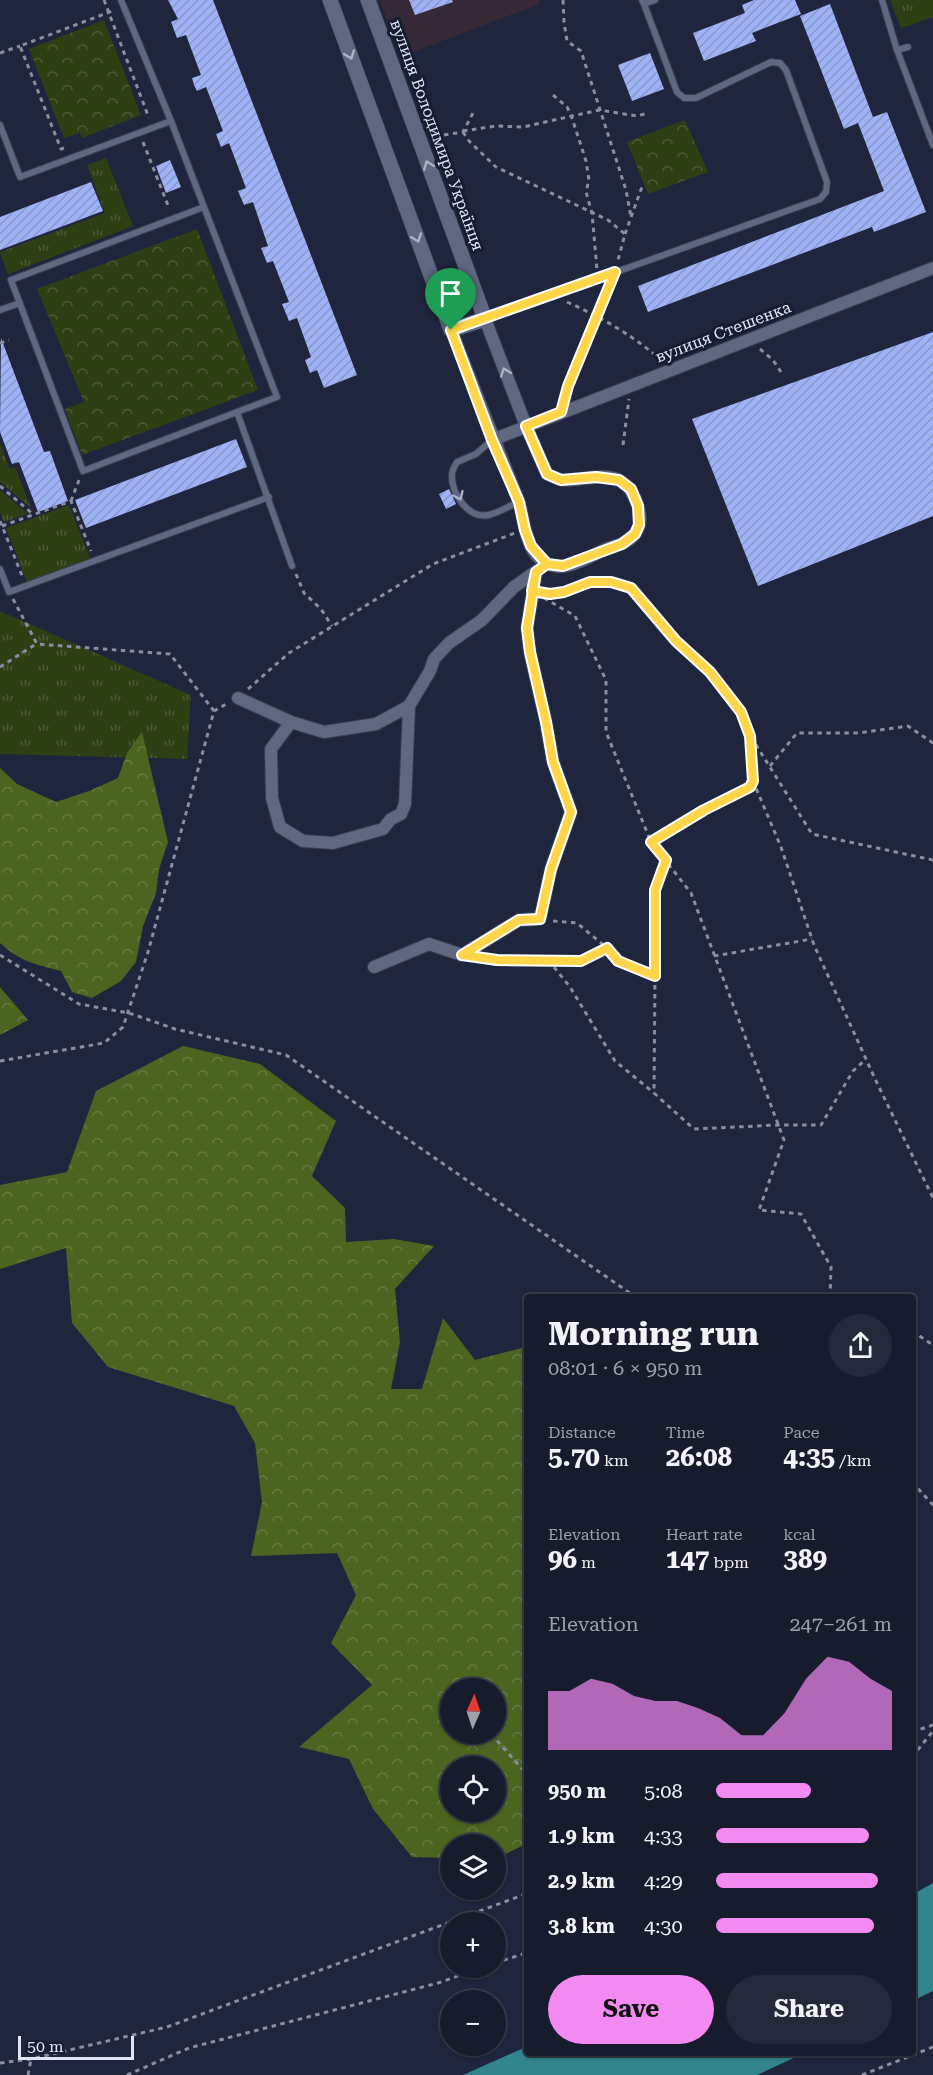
<!DOCTYPE html>
<html lang="en">
<head>
<meta charset="utf-8">
<style>
	:root { --surface:#171c2d; --page:#242939; --text:#f1f3f6; --muted:#9ea1aa; --line:#363a49; --accent:#f38af2 }
	body { margin:0; font-family:"Roboto Serif",serif; background:var(--page); color:var(--text); height:100vh; display:flex; flex-direction:column; font-size:22px; white-space:nowrap }
	* { box-sizing:border-box; margin:0 }
	p { font-size:20px; color:var(--muted) }
	.icon { flex:none; width:33px; height:33px; fill:none; stroke:currentColor; stroke-width:2; stroke-linecap:round; stroke-linejoin:round }
	.map { position:relative; flex:1; overflow:hidden }
	.sheet { position:absolute; left:524px; top:1294px; width:392px; height:762px; display:flex; flex-direction:column; background:var(--surface); border-radius:6px; box-shadow:0 2px 4px #0004,0 0 0 2px var(--line) }
	.sheet>* { flex:none }
	.needle { width:39px; rotate:3deg }
	.buttons { position:absolute; left:440px; top:1678px; display:grid; gap:12px }
	.buttons a { display:grid; place-items:center; width:66px; height:66px; border-radius:50%; background:var(--surface); box-shadow:0 2px 4px #0004,0 0 0 2px var(--line); font-size:30px }
	.scale { position:absolute; left:18px; bottom:15px; width:116px; box-sizing:border-box; padding-left:6px; border:3px solid #e1e6f5; border-top:0; font-size:16px; line-height:21px; white-space:nowrap; color:#e1e6f5; -webkit-text-stroke:4px #161c31; paint-order:stroke }
	.pin { position:absolute; display:grid; place-items:center; width:51px; height:51px; color:#fff; margin:-62px -26px; border-radius:50% 50% 50% 0; rotate:-45deg; box-shadow:0 0 6px #0007 }
	.pin .icon { rotate:45deg }
	.round { display:grid; place-items:center; flex:none; width:63px; height:63px; border-radius:32px; background:var(--page) }
	.head { display:flex; align-items:center; justify-content:space-between; height:102px; padding:0 24px }
	h1 { font-size:33px; font-weight:700; line-height:45px }
	.figures { display:grid; grid-template-columns:repeat(3,1fr); gap:9px; height:102px; padding:6px 24px }
	.figures div { display:grid; align-content:center }
	.figures b { font-size:26px; font-weight:700 }
	.figures small { font-size:16px; font-weight:400 }
	.figures p { font-size:16px }
	.chart { height:168px; padding:12px 24px }
	.chart p { display:flex; justify-content:space-between }
	.chart svg { width:100%; height:108px; margin-top:6px; fill:var(--accent); opacity:.7 }
	.cta { display:flex; gap:12px; margin-top:auto; padding:12px 24px }
	.cta a { flex:1; height:69px; border-radius:36px; background:var(--accent); color:#111; font-size:24px; font-weight:700; line-height:69px; text-align:center }
	.cta a+a { background:var(--page); color:var(--text) }
	ul { padding:0 24px; list-style:none; font-size:20px }
	li { display:grid; grid-template-columns:96px 72px 1fr; align-items:center; height:45px }
	li i { height:15px; border-radius:8px; background:var(--accent) }
	.map>svg:first-child { display:block }
	.commercial { fill:#362936 }
	.grass { fill:url(#grass-tufts) }
	.forest { fill:url(#forest-crowns); fill-rule:evenodd }
	.park { fill:url(#park-crowns) }
	.water { fill:#32858c }
	.building { fill:url(#building-hatch) }
	.lines { fill:none; stroke-linecap:round; stroke-linejoin:round }
	.service-casing { stroke:#393e50; stroke-width:8 }
	.minor-casing { stroke:#393e50; stroke-width:14 }
	.tertiary-casing { stroke:#393e50; stroke-width:16 }
	.path { stroke:#898ea1; stroke-width:3; stroke-dasharray:4.5 4.5; stroke-linecap:butt }
	.service { stroke:#5f6781; stroke-width:6 }
	.minor { stroke:#5f6781; stroke-width:12 }
	.tertiary { stroke:#5f6781; stroke-width:15 }
	.oneway { stroke:#adb3c7 }
	.route-casing { stroke:#fff; stroke-width:12 }
	.route { stroke:#ffd54a; stroke-width:8 }
	.labels { text-anchor:middle; dominant-baseline:central; stroke-width:6; stroke-linejoin:round; paint-order:stroke }
	.street-label { font-size:16px; fill:#e1e6f5; stroke:#161c31 }
</style>
</head>
<body>
<div class="map">
<svg width="933" height="2075" viewBox="0 0 933 2075">
	<defs>
		<pattern id="grass-tufts" width="24" height="20" patternUnits="userSpaceOnUse" patternTransform="scale(1.5)"><rect width="24" height="20" fill="#2e3f13"/><path d="M3 7l-1-3M5 7V3M7 7l1-3M15 17l-1-3M17 17v-4M19 17l1-3" fill="none" stroke="#4c5b36"/></pattern>
		<pattern id="forest-crowns" width="20" height="18" patternUnits="userSpaceOnUse" patternTransform="scale(1.5)"><rect width="20" height="18" fill="#4b6420"/><path d="M2 6a3 3 0 1 1 6 0M12 15a3 3 0 1 1 6 0" fill="none" stroke="#657a41"/></pattern>
		<pattern id="park-crowns" width="20" height="18" patternUnits="userSpaceOnUse" patternTransform="scale(1.5)"><rect width="20" height="18" fill="#2e3f13"/><path d="M2 6a3 3 0 1 1 6 0M12 15a3 3 0 1 1 6 0" fill="none" stroke="#4c5b36"/></pattern>
		<pattern id="building-hatch" width="6" height="6" patternUnits="userSpaceOnUse" patternTransform="scale(1.5)"><rect width="6" height="6" fill="#9fb2f6"/><path d="M-1 1l2-2M0 6l6-6M5 7l2-2" fill="none" stroke="#8897cb"/></pattern>
	</defs>
	<rect width="100%" height="100%" fill="#1f253c"/>
	<path class="commercial" d="M380,0H539L540,4L400,57Z"/>
	<g class="grass">
		<path d="M890,0H933V17L901,28Z"/>
		<path d="M106,158L133,226L8,274L0,252L105,213L87,165Z"/>
		<path d="M0,443L10,469L15,467L31,508L0,482Z"/>
		<path d="M0,490L28,514L4,522L0,512Z"/>
		<path d="M69,505L90,558L27,582L6,528Z"/>
		<path d="M0,611L191,695L187,759L0,754Z"/>
	</g>
	<g class="forest">
		<path d="M142,732L168,842L159,869L156,893L143,926L136,962L121,981L92,998L72,992L61,971C34,964 21,962 0,943V768L17,784L56,802L89,791L118,778L127,753Z"/>
		<path d="M0,987L28,1020L0,1035Z"/>
		<path d="M183,1046L260,1064L336,1121L312,1176L345,1208L346,1242L394,1239L434,1246L395,1289L400,1342L391,1389H422L443,1318L475,1360L526,1347V1844L495,1859V1845H450V1858L412,1857L373,1809L349,1759L299,1747L372,1685L331,1643L356,1595L337,1553L251,1556L262,1502L255,1443L234,1406L108,1367L72,1323L66,1248L0,1269V1185L67,1172L96,1091ZM450,1689H495V1734H450ZM450,1767H495V1812H450Z"/>
	</g>
	<g class="park">
		<path d="M104,20L141,115L82,138L80,133L64,138L29,49Z"/>
		<path d="M685,120L708,172L648,194L627,142Z"/>
		<path d="M197,229L258,390L82,455L65,409L84,402L37,289Z"/>
	</g>
	<g class="water">
		<path d="M933,1883V1991L912,2001V1895Z"/>
		<path d="M526,2047V2054H802L757,2075H463Z"/>
	</g>
	<g class="building">
		<path d="M168,0H213L357,375L324,388L317,370L310,373L305,360L311,357L297,318L289,321L282,304L289,302L273,261L267,263L261,248L268,246L253,202L244,205L238,191L246,188L229,143L221,147L216,134L223,131L206,87L197,91L194,85L192,78L201,75L186,35L177,38L171,22L178,19Z"/>
		<path d="M409,0H452L453,2L415,15Z"/>
		<path d="M754,0H795L801,14L752,33L756,41L704,61L693,33L745,13L742,5Z"/>
		<path d="M830,4L873,117L887,112L926,212L874,232L872,227L648,312L638,286L884,191L858,123L844,129L800,16Z"/>
		<path d="M650,53L664,89L632,101L618,65Z"/>
		<path d="M170,160L181,187L166,193L156,166Z"/>
		<path d="M91,182L103,211L0,250V217Z"/>
		<path d="M933,332V516L758,586L692,419Z"/>
		<path d="M1,338L44,452L50,451L68,501L38,512L19,462L12,464L0,432Z"/>
		<path d="M236,439L247,467L86,528L75,500Z"/>
		<path d="M449,489L456,504L446,509L439,494Z"/>
	</g>
	<g class="lines">
		<defs>
			<g id="service">
				<path d="M642,0L644,4L655,0"/>
				<path d="M882,0L897,50L908,47"/>
				<path d="M897,50L933,145"/>
				<path d="M171,121L204,207L11,280L83,471L237,412L292,566"/>
				<path d="M0,125L20,177L171,121L121,0"/>
				<path d="M204,207L277,397L237,412"/>
				<path d="M0,310L20,303"/>
				<path d="M485,319L820,199L826,192L827,182L786,70L780,63L771,62L696,98H684L677,92L644,4"/>
				<path d="M492,440L476,454L457,462C455,466 452,470 452,475C451,493 468,519 488,515C498,513 509,506 519,502"/>
				<path d="M0,569L9,592L269,497"/>
			</g>
			<g id="minor">
				<path d="M451,330L519,502C525,522 525,552 546,563C566,574 589,556 606,549C616,545 627,544 634,535C647,520 636,492 622,482C606,471 582,481 564,480C558,480 552,476 547,474L526,426L485,319"/>
				<path d="M492,440L933,268"/>
				<path d="M238,698L291,722L271,749L272,798L280,827L303,841L333,843L383,829L391,819L401,814L405,804L409,706L376,724L324,732L291,722"/>
				<path d="M409,706L430,671L434,659L449,643L482,620L514,587L538,570"/>
				<path d="M374,967L429,944L462,955L519,920L540,919L551,869L571,812L553,762L546,722L530,653L527,628L536,572"/>
			</g>
			<path id="tertiary" d="M330,0L451,330L485,319L368,0"/>
		</defs>
		<use href="#service" class="service-casing"/>
		<use href="#minor" class="minor-casing"/>
		<use href="#tertiary" class="tertiary-casing"/>
		<g class="path">
			<path d="M104,0L149,118"/>
			<path d="M563,0L564,22L567,41L581,51L626,190L631,217"/>
			<path d="M0,53L20,46"/>
			<path d="M553,95L567,107L571,115L586,161L589,180L586,192L592,213L597,270"/>
			<path d="M463,131L496,126L523,127L599,110L637,116L648,113"/>
			<path d="M463,132L469,141L496,167L608,220L625,234L618,260"/>
			<path d="M444,135L463,132L473,113"/>
			<path d="M143,142L169,208"/>
			<path d="M64,148L61,149L20,46L115,10"/>
			<path d="M625,234L643,184"/>
			<path d="M567,302C601,317 634,336 662,361"/>
			<path d="M0,343L9,340"/>
			<path d="M760,349L773,360L783,375"/>
			<path d="M566,397L609,286"/>
			<path d="M623,445L629,399"/>
			<path d="M0,486L34,515"/>
			<path d="M71,501L79,480"/>
			<path d="M0,521L23,578"/>
			<path d="M2,526L71,501L91,551"/>
			<path d="M296,574L304,593L321,609L332,626"/>
			<path d="M546,593L564,592L590,582H611L631,588L676,641L710,672L741,712L750,736L753,781L781,847L814,945L876,1081L933,1198"/>
			<path d="M544,598L575,616L606,680V732L651,842L691,893L784,1140L759,1210L801,1214L831,1267L830,1298"/>
			<path d="M13,599L37,644L170,654L214,711"/>
			<path d="M0,667L36,644"/>
			<path d="M248,689L289,653L433,564L515,533"/>
			<path d="M751,737L812,834L933,860"/>
			<path d="M770,766L797,733H858L908,726L933,743"/>
			<path d="M651,842L704,810L750,787L753,781"/>
			<path d="M553,921L577,923L607,948L618,961L655,976V890L666,859"/>
			<path d="M0,955L79,1004L129,1013L175,1029L286,1055L637,1298"/>
			<path d="M714,956L812,939"/>
			<path d="M485,958L549,961L570,987L615,1061L654,1093"/>
			<path d="M549,961H581L607,948"/>
			<path d="M655,976L654,1093L694,1129L778,1125H821L853,1071L866,1059"/>
			<path d="M0,1061L104,1043L123,1027L148,952L214,711L228,703"/>
			<path d="M912,1331L933,1345"/>
			<path d="M912,1482L933,1505"/>
			<path d="M912,1732L933,1725"/>
			<path d="M491,1734L526,1773"/>
			<path d="M912,1757L933,1731"/>
			<path d="M495,1963L526,1953"/>
			<path d="M0,2063L31,2059L167,2027L523,1895H526"/>
			<path d="M28,2075L31,2059"/>
			<path d="M127,2075L189,2048L438,1983L481,1968"/>
			<path d="M862,2075L933,2047"/>
		</g>
		<use href="#service" class="service"/>
		<use href="#minor" class="minor"/>
		<use href="#tertiary" class="tertiary"/>
	</g>
	<defs><path id="oneway-chevron" d="M-2-3.5L2.5 0L-2 3.5" fill="none" stroke-width="1.6" stroke-linecap="round" stroke-linejoin="round" transform="scale(1.5)"/></defs>
	<g class="oneway">
		<use href="#oneway-chevron" transform="translate(350 55) rotate(70)"/>
		<use href="#oneway-chevron" transform="translate(428 165) rotate(-111)"/>
		<use href="#oneway-chevron" transform="translate(417 238) rotate(70)"/>
		<use href="#oneway-chevron" transform="translate(505 372) rotate(-111)"/>
		<use href="#oneway-chevron" transform="translate(459 496) rotate(65)"/>
	</g>
	<g class="lines">
		<defs>
			<path id="route" d="M451,330L492,440L519,502L525,530L531,546L547,564L536,572L527,628L530,652L546,722L553,762L571,812L551,869L540,919L519,920L462,955L497,960L581,961L607,948L618,961L655,976V890L666,860L651,842L704,810L750,787L753,781L750,736L741,712L710,672L676,641L631,588L611,582H590L564,592L550,594L532,591L536,572L547,564L563,566L622,544L635,534L639,525L638,506L631,489L619,480L596,477L561,480L547,474L526,426L561,412L568,386L615,272L451,330"/>
		</defs>
		<use href="#route" class="route-casing"/>
		<use href="#route" class="route"/>
	</g>
	<g class="labels">
		<g class="street-label">
			<text transform="translate(437 135) rotate(70)">вулиця Володимира Українця</text>
			<text transform="translate(723 332) rotate(-21)">вулиця Стешенка</text>
		</g>
	</g>
</svg>
<div class="buttons">
<a><svg class="needle" viewBox="-14 -14 28 28"><path d="M0-13l5 13h-10z" fill="#e53935"/><path d="M0 13l5-13h-10z" fill="#9ea1aa"/></svg></a>
<a><svg class="icon" aria-label="locate" viewBox="0 0 24 24"><circle cx="12" cy="12" r="6"/><path d="M12 2v4M12 18v4M2 12h4M18 12h4"/></svg></a>
<a><svg class="icon" aria-label="layers" viewBox="0 0 24 24"><path d="M12 4l9 5-9 5-9-5zM3 14l9 5 9-5"/></svg></a>
<a>+</a>
<a>−</a>
</div>
<div class="scale">50 m</div>
<div class="pin" style="left:451px;top:330px;background:#1e9e55"><svg class="icon" aria-label="arrive" viewBox="0 0 24 24"><path d="M6 21V4h12l-3 4 3 4H6"/></svg></div>
<section class="sheet">
<div class="head"><div><h1>Morning run</h1><p>08:01 · 6 × 950 m</p></div><a class="round"><svg class="icon" aria-label="share" viewBox="0 0 24 24"><path d="M12 15V3M7 8l5-5 5 5M5 13v7h14v-7"/></svg></a></div>
<div class="figures">
<div><p>Distance</p><b>5.70<small> km</small></b></div>
<div><p>Time</p><b>26:08</b></div>
<div><p>Pace</p><b>4:35<small> /km</small></b></div>
</div>
<div class="figures">
<div><p>Elevation</p><b>96<small> m</small></b></div>
<div><p>Heart rate</p><b>147<small> bpm</small></b></div>
<div><p>kcal</p><b>389</b></div>
</div>
<div class="chart"><p><span>Elevation</span>247–261 m</p>
<svg viewBox="0 0 160 44" preserveAspectRatio="none"><path d="M0 44V20L10 20L20 15L30 17L40 22L50 24L60 24L70 27L80 31L90 38L100 38L110 29L120 15L130 6L140 8L150 15L160 20V44z"/></svg>
</div>
<ul>
<li><b>950 m</b>5:08<i style="width:54%"></i></li>
<li><b>1.9 km</b>4:33<i style="width:87%"></i></li>
<li><b>2.9 km</b>4:29<i style="width:92%"></i></li>
<li><b>3.8 km</b>4:30<i style="width:90%"></i></li>
</ul>
<div class="cta"><a>Save</a><a>Share</a></div>
</section>
</div>
</body>
</html>
